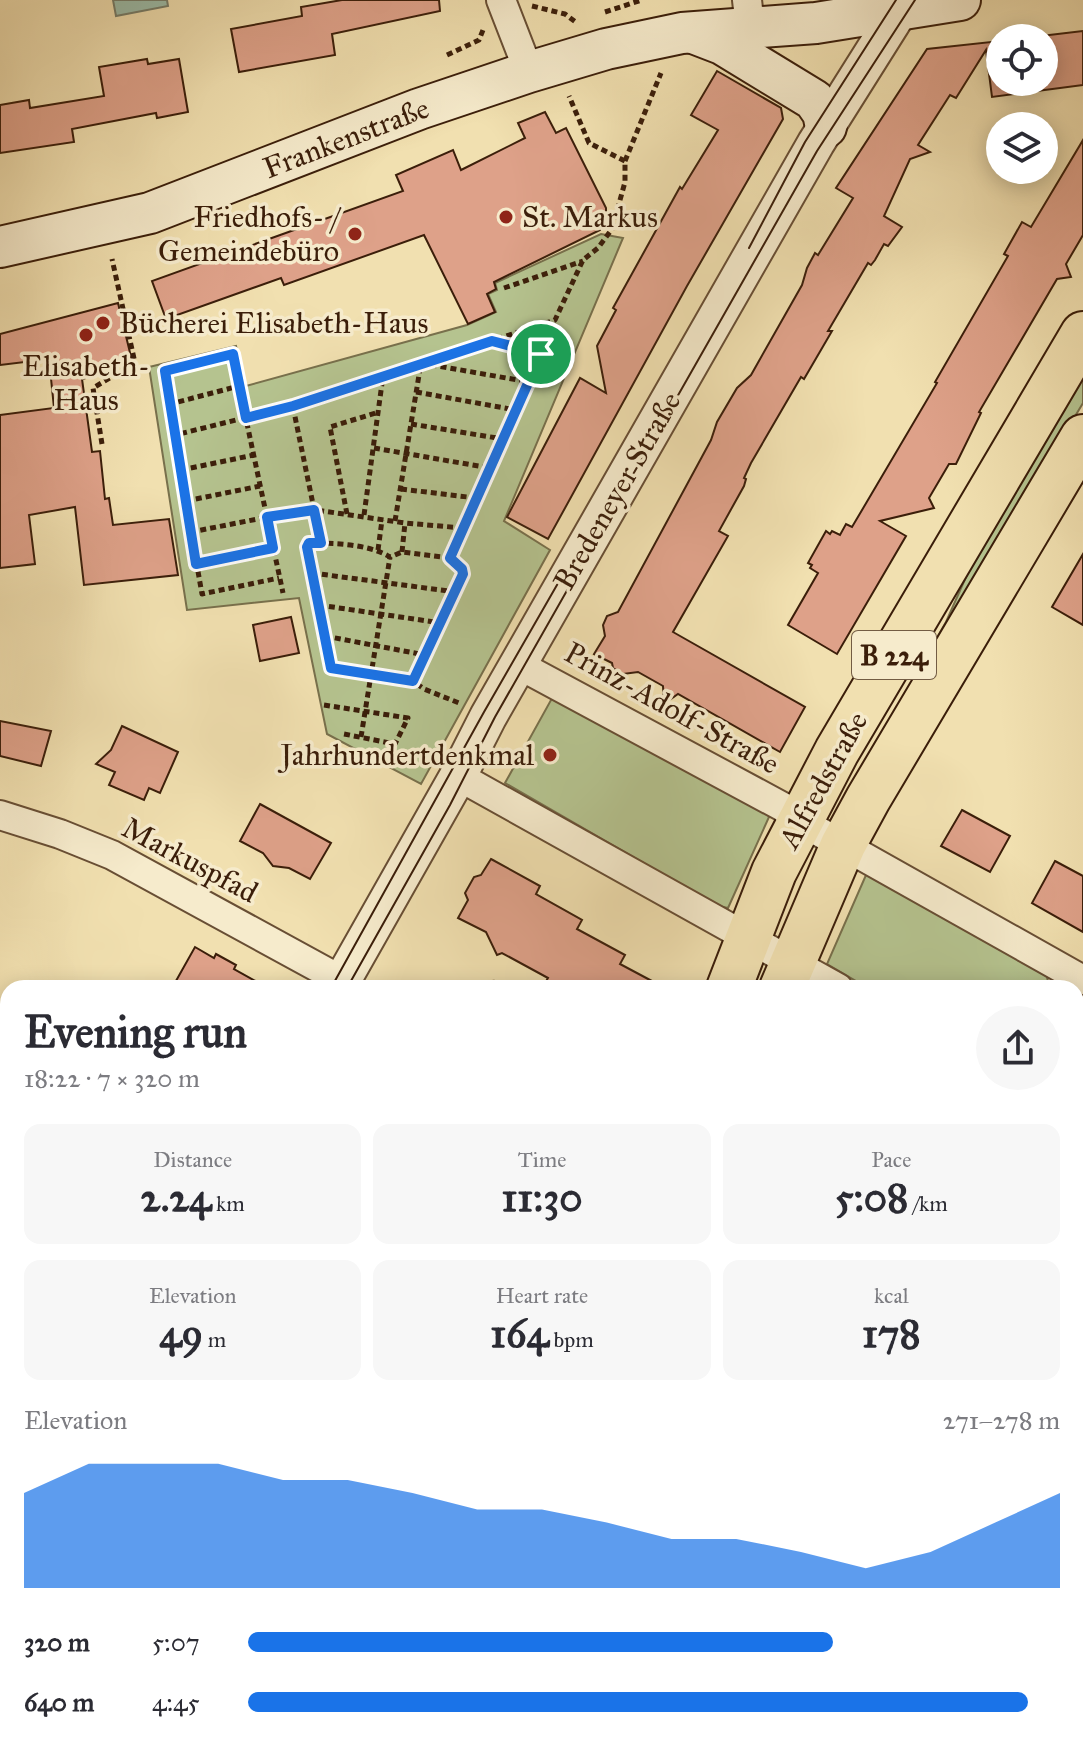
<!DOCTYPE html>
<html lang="en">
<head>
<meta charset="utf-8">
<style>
	:root { --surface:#fff; --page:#f7f7f7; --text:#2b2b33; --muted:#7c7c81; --accent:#1a73e8 }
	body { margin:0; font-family:"IM FELL Great Primer",serif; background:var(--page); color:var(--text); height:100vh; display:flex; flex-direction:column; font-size:30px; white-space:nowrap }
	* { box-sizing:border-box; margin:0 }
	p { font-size:26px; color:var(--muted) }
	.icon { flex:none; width:44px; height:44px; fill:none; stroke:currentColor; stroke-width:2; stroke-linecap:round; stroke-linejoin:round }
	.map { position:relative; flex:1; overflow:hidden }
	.drawer { position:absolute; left:0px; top:980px; width:1084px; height:768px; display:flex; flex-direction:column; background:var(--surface); border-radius:24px 24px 0 0; box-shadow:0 4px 20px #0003 }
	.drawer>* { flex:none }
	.buttons { position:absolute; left:986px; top:24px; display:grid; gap:16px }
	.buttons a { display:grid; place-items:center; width:72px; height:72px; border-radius:50%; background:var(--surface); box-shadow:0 4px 20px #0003; font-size:40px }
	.pin { position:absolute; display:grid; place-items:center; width:68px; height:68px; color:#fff; margin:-34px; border:4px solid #fff; border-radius:50%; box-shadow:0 2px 8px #0007 }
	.round { display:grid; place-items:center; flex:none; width:84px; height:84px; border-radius:42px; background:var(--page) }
	.summary { display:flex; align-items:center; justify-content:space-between; height:136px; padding:0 24px }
	h1 { font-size:44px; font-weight:700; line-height:60px }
	.figures { display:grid; grid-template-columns:repeat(3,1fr); gap:12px; height:136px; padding:8px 24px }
	.figures div { display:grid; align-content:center; border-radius:16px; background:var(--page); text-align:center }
	.figures b { font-size:40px; font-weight:700 }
	.figures small { font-size:22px; font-weight:400 }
	.figures p { font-size:22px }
	.chart { height:224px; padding:16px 24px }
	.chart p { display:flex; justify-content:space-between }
	.chart svg { width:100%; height:144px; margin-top:8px; fill:var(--accent); opacity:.7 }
	ul { padding:0 24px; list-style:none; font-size:26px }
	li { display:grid; grid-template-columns:128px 96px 1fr; align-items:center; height:60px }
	li i { height:20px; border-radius:10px; background:var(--accent) }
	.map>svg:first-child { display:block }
	.green { fill:#b5c38f; stroke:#78704c; stroke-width:2 }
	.water { fill:#9bbdaa; stroke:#757d6a; stroke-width:2 }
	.building { fill:#dea189; stroke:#3b1e0a; stroke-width:2 }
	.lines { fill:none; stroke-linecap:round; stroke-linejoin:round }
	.minor-casing { stroke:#684e34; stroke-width:32 }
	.tertiary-casing { stroke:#684e34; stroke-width:40 }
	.secondary-casing { stroke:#3b1e0a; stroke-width:44 }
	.primary-casing { stroke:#3b1e0a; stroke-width:48 }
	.path { stroke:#3b1e0a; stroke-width:5; stroke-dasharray:6 4; stroke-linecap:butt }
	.minor { stroke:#f6ebcc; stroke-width:28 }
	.tertiary { stroke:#f6ebcc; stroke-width:36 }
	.secondary { stroke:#f6ebcc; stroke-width:40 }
	.primary { stroke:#f1e0b0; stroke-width:44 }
	.tram { stroke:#3b1e0a; stroke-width:2 }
	.route-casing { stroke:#fff; stroke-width:16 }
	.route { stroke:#1a73e8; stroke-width:10 }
	.poi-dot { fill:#8f2418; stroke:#f6ebcc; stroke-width:3 }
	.labels { text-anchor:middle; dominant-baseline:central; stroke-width:7; stroke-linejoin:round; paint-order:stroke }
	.shield { fill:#f6ebcc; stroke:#735c44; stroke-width:2 }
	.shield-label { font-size:28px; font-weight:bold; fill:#3b1e0a }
	.street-label { font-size:30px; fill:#3b1e0a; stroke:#f6ebcc }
	.poi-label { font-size:30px; fill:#3b1e0a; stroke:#f6ebcc; text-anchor:end }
</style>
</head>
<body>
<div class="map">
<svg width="1083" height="1748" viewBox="0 0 1083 1748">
	<rect width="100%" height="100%" fill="#f1e0b0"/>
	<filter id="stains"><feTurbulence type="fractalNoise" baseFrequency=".0025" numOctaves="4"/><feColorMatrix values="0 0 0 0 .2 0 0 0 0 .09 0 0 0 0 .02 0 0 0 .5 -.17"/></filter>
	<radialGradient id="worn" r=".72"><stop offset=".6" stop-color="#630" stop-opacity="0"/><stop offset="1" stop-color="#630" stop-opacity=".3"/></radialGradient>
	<g class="green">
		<path d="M601,234L623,238L504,521L550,550L421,784L327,734L299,598L187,610L149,367L236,346L246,386L467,325L496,312L488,294L497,290L495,283Z"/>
		<path d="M1083,367V403L856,779L946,622L974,559Z"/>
		<path d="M556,691L767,811L769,817L728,908L718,906L505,783Z"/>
		<path d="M866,875L877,878L1046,974L1050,988H868L827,964Z"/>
		<path d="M1076,1010L1083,1014V1111L1076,1107Z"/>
	</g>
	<path class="water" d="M113,0H167L168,6L116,16Z"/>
	<g class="building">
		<path d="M342,0H439L440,11L332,34L335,55L239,72L231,29L302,16L301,7Z"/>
		<path d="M1083,31V85L992,97L986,50L956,98L950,95L918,145L930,152L910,159L884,216L902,227L888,246L884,244L875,260L871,265L868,263L828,331H832L804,379L801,377L751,463L744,478L746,479L744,486L719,531L728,536L673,632L805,707L780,752L678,694L664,704L663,686L638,672L623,674L613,668L612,663L594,654L605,636L603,625L607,616L618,612L711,440L717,422L737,388L751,375L802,285L807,268L815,253L818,255L853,198L836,188L927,49L1000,41V82H1044V38H1024Z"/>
		<path d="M147,59L148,64L179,59L188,112L157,118L156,113L72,129L74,142L0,153V105L29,100L30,108L104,96L99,67Z"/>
		<path d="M717,71L781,108L783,119L687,286L548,539L507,517L580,378L606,393L597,346L616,310L613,308L680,187L682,189L718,130L691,115Z"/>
		<path d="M545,112L556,133L566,128L606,208V215L600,230L494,282L496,289L487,294L495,312L468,324L424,235L284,285L281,278L166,319L152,281L403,191L396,175L453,150L461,170L525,138L518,123Z"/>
		<path d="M1083,140V235L1066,264L1071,277L1057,279L979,412L981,413L956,464H949L929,498L934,508L880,521L906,536L837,654L788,625L818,573L810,568L812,565L808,563L826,531L830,534L832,531L840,535L846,524L852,527L937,383L935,382L1008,256L1004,254L1022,222L1031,227Z"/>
		<path d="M118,303L132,361L114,365L116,370L82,379L92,452L100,451L105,499L109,498L113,525L169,519L178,575L84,585L75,507L29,515L35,564L0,568V415L54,408L49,359L0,365V334Z"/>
		<path d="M1083,554V625L1052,607Z"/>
		<path d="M291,617L299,653L260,661L253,625Z"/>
		<path d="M0,721L51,731L41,766L0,756Z"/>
		<path d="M122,726L178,752L160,793L149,788L144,800L109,785L115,772L96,764L111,750Z"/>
		<path d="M260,804L331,843L310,879L289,868L273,866L263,853L240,841Z"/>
		<path d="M962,810L1010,836L990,872L941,846Z"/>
		<path d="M491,859L540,886L536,894L582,920L577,929L625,955L620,964L665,988H542L548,978L502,953L497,955L486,932L458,918L468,900L465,893L474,877L481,875Z"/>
		<path d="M1055,861L1083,876V932L1032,903Z"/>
		<path d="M195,947L214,958L216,954L236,965L234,969L268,988H172Z"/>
	</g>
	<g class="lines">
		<defs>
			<g id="minor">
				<path d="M501,0L529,72"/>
				<path d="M747,0L750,27"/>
				<path d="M519,665L783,807L800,821L1083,980"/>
				<path d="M458,776L838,988"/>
				<path d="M0,815L60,834L112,855L341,980"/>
				<path d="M1076,1122L1083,1126"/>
				<path d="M1076,1459L1083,1437"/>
				<path d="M992,1748L994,1740"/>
			</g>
			<g id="tertiary">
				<path d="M338,988L458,776L488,717L816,143L906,0"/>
				<path d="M0,1604L8,1589"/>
			</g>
			<g id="secondary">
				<path d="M696,34L722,44L814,100L823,113L826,127"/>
				<path d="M0,247L150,213L419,109L529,72L606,49L682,33L816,23L960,0"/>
			</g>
			<g id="primary">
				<path d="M729,988L774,872L837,751L1083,334"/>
				<path d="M782,988L843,845L868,799L1083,437"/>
				<path d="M443,1748L446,1740"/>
				<path d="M500,1748L503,1740"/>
			</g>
		</defs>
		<use href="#minor" class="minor-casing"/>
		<use href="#tertiary" class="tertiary-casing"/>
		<use href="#secondary" class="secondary-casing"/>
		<use href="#primary" class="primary-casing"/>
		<g class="path">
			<path d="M532,6L565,14L577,23"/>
			<path d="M605,12L642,0"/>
			<path d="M447,55L479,40L483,30"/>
			<path d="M625,161L661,73"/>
			<path d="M504,288L583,261"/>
			<path d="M493,342L541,354"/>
			<path d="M416,392L516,410"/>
			<path d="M170,404L165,371L233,354L239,386"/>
			<path d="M293,407L321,543"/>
			<path d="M411,424L503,439"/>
			<path d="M175,435L170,404L239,386L283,593"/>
			<path d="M102,444L93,388L135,363L112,259"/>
			<path d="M374,448L490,468"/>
			<path d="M181,470L254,455"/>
			<path d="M401,489L476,498"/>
			<path d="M186,501L260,486"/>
			<path d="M347,514L330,427L379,412"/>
			<path d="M364,515L383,376"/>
			<path d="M395,521L421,363L529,382"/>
			<path d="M463,528L405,523L309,509L191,532L175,435L293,406L555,320L583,260L598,248L612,229L625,182V161L589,143L569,96"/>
			<path d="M191,532L202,594L279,578"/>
			<path d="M378,550L382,520"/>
			<path d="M402,552L405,523"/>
			<path d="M450,558L402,552L390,557C369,544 334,543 309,543L307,547L331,668L413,681L424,689L459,703"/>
			<path d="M196,564L273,548"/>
			<path d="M312,573L456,592"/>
			<path d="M319,605L441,623"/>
			<path d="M325,636L425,655"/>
			<path d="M413,681L461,580L462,569L450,558L555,321"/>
			<path d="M324,705L408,718L395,744L344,734"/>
			<path d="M361,737L390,557"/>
			<path d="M492,980L493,988"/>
			<path d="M504,986L506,988"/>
			<path d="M1076,1507L1083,1485"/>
			<path d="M0,1535L8,1521"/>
		</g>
		<use href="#minor" class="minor"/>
		<use href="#tertiary" class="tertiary"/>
		<use href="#secondary" class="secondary"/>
		<use href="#primary" class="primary"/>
		<g class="tram">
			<path d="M749,248L805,142L896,0"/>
			<path d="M331,988L484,712L565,571"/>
			<path d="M347,988L450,805L495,717L817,151L915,0"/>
			<path d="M0,1592L8,1577"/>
			<path d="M0,1616L8,1601"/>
		</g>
	</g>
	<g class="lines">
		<defs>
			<path id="route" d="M492,341L541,354L450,558L462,569L463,574L413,681L331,668L307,547L309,543H321L314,510L267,517L273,548L196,564L165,371L233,354L246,418L293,406Z"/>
		</defs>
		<use href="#route" class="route-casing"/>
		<use href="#route" class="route"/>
	</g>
	<g class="poi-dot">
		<circle cx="506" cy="217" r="8"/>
		<circle cx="355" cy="234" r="8"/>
		<circle cx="103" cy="323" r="8"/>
		<circle cx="86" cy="335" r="8"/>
		<circle cx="550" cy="755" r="8"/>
	</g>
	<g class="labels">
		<rect class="shield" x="852" y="631" width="84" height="48" rx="6"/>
		<g class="shield-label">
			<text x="894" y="655">B 224</text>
		</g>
		<g class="street-label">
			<text transform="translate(346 138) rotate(-21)">Frankenstraße</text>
			<text transform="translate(617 491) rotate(-60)">Bredeneyer Straße</text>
			<text transform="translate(672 708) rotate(29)">Prinz-Adolf-Straße</text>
			<text transform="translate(823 780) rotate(-61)">Alfredstraße</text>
			<text transform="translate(190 860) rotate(28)">Markuspfad</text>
		</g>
		<g class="poi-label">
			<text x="339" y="217">Friedhofs- /<tspan x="339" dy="34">Gemeindebüro</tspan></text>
			<text x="522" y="217" text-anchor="start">St. Markus</text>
			<text x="119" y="323" text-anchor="start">Bücherei Elisabeth-Haus</text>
			<text x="86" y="366" text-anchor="middle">Elisabeth-<tspan x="86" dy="34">Haus</tspan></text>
			<text x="534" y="755">Jahrhundertdenkmal</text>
		</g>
	</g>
	<rect width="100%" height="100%" filter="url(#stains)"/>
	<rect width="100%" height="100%" fill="url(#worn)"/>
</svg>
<div class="buttons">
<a><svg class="icon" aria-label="locate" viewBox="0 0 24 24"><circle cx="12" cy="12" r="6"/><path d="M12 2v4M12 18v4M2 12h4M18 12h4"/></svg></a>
<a><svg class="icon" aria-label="layers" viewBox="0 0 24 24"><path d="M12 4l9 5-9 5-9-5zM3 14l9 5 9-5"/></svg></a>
</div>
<div class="pin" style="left:541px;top:354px;background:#1e9e55"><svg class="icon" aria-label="arrive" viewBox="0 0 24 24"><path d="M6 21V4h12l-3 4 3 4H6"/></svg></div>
<section class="drawer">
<div class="summary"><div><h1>Evening run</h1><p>18:22 · 7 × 320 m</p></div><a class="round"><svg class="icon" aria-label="share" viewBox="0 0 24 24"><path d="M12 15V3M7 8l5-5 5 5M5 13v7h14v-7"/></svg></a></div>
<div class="figures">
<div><p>Distance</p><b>2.24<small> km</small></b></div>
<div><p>Time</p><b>11:30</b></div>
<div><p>Pace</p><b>5:08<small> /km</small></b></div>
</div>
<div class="figures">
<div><p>Elevation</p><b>49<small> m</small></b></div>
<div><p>Heart rate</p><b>164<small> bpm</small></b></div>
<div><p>kcal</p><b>178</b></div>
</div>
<div class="chart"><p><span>Elevation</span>271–278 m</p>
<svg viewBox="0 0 160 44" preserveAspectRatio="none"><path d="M0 44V15L10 6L20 6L30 6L40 11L50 11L60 15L70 20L80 20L90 24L100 29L110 29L120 33L130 38L140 33L150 24L160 15V44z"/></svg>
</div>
<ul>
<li><b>320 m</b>5:07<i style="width:72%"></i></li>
<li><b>640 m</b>4:45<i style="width:96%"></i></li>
</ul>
</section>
</div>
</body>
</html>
